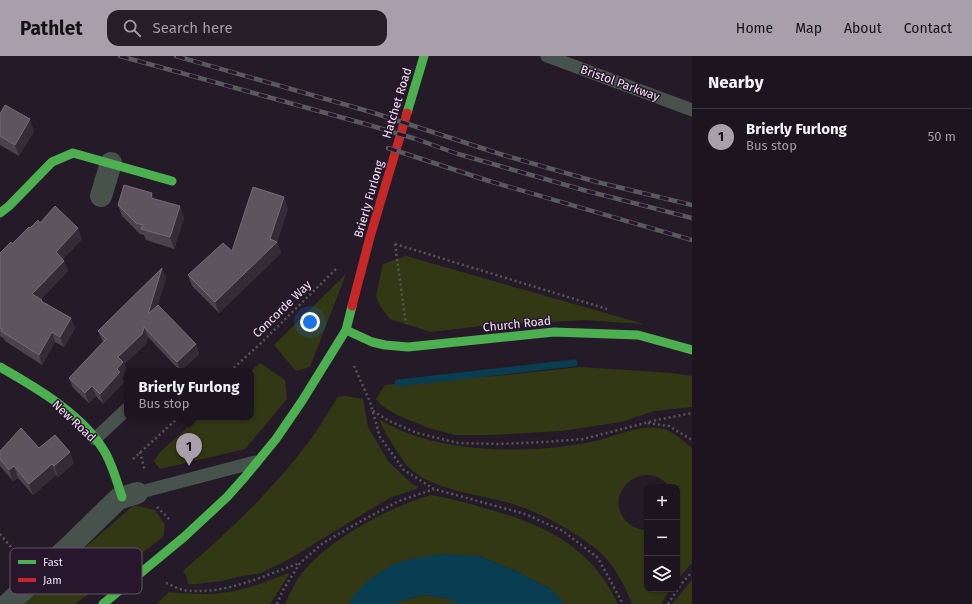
<!DOCTYPE html>
<html lang="en">
<head>
<meta charset="utf-8">
<style>
  body { margin:0; font-family:"Fira Sans",sans-serif; background:#251d27; color:#f1f3f6 }
  .controls { position:absolute; right:12px; bottom:12px; display:grid; overflow:hidden; border-radius:8px; box-shadow:0 1px 3px #0004 }
  .controls button { width:36px; height:36px; display:grid; place-items:center; padding:0; border:0; border-bottom:1px solid #3a333c; background:#1c141e; color:#f1f3f6; font:20px sans-serif }
  .you { position:absolute; left:310px; top:266px; width:14px; height:14px; margin:-10px; border:3px solid #fff; border-radius:50%; background:#1a73e8; box-shadow:0 0 0 6px #1a73e833 }
  .badge { display:grid; place-items:center; width:26px; height:26px; border-radius:50%; background:#a99eac; color:#111; font-size:13px; font-weight:700 }
  .pin { position:absolute; translate:-50% -33px; filter:drop-shadow(0 1px 2px #0008) }
  .pin::after { content:''; position:absolute; top:21px; width:14px; height:12px; background:inherit; clip-path:polygon(0 0,100% 0,50% 100%) }
  .popup { position:absolute; left:124px; top:312px; width:130px; height:52px; box-sizing:border-box; display:grid; place-content:center; border-radius:8px; background:#1c141e; filter:drop-shadow(0 1px 3px #0005); font-size:13px; white-space:nowrap; color:#a09ea4 }
  .popup b { font-size:15px; color:#f1f3f6 }
  .popup::after { content:''; position:absolute; left:50%; top:100%; margin-left:-8px; border:8px solid transparent; border-top-color:#1c141e }
  .list { margin:0; padding:0; list-style:none }
  h2 { display:flex; justify-content:space-between; align-items:center; height:52px; margin:0; padding:0 16px; font-size:17px }
  h2 small { font-size:13px; font-weight:400; color:#a09ea4 }
  .list li { display:grid; grid-template-columns:26px 1fr auto; gap:12px; align-items:center; box-sizing:border-box; height:56px; padding:0 16px; border-top:1px solid #3a333c }
  .list b { display:block; font-size:15px; white-space:nowrap }
  .list p { margin:0; font-size:13px; white-space:nowrap; color:#a09ea4 }
  .list em { font-size:13px; font-style:normal; color:#a09ea4 }
  .icon { flex:none; width:22px; height:22px; fill:none; stroke:currentColor; stroke-width:2; stroke-linecap:round; stroke-linejoin:round }
  .map { position:relative; flex:none; width:692px; height:548px; overflow:hidden }
  header { display:flex; align-items:center; gap:24px; box-sizing:border-box; height:56px; padding:0 20px; background:#a99eac; color:#111 }
  header strong { font-size:19px }
  nav { display:flex; gap:22px; margin-inline-start:auto; font-size:14px }
  .search { width:280px; height:36px; background:#251d27; display:flex; align-items:center; gap:10px; box-sizing:border-box; padding:0 14px; border-radius:12px; color:#a09ea4; font-size:15px }
  main { display:flex }
  aside { flex:1; background:#1c141e }
  .map>svg:first-child { display:block }
  .green { fill:#333814 }
  .water { fill:#093d51 }
  .lines { fill:none; stroke-linecap:round; stroke-linejoin:round }
  .stream { stroke:#093d51; stroke-width:7 }
  .path { stroke:#545758; stroke-width:2.5; stroke-dasharray:2 3; stroke-linecap:butt }
  .lane { stroke:#47524d; stroke-width:13 }
  .street { stroke:#47524d; stroke-width:22 }
  .fast { stroke:#4caf50; stroke-width:9 }
  .jam { stroke:#c62828; stroke-width:9 }
  .rail-casing { stroke:#595a5d; stroke-width:4.5 }
  .rail { stroke:#28162d; stroke-width:3; stroke-dasharray:9; stroke-linecap:butt }
  .wall { fill:#4c424d }
  .shaded-wall { fill:#352b36 }
  .building { fill:#5e545e; stroke:#756a76 }
  .labels { text-anchor:middle; dominant-baseline:central; stroke-width:3; stroke-linejoin:round; paint-order:stroke }
  .street-label { font-size:12px; fill:#f0e4f3; stroke:#28162d }
  .key { fill:#28162d; stroke:#645468; stroke-width:1 }
  .key-label { font-size:11px; fill:#f0e4f3 }
</style>
</head>
<body>
<header>
<strong>Pathlet</strong>
<div class="search"><svg class="icon" aria-label="search" viewBox="0 0 24 24"><circle cx="10" cy="10" r="6"/><path d="M15 15l6 6"/></svg>Search here</div>
<nav><a>Home</a><a>Map</a><a>About</a><a>Contact</a></nav>
</header>
<main>
<div class="map">
<svg width="692" height="548" viewBox="0 0 692 548">
  <rect width="100%" height="100%" fill="#251b28"/>
  <path class="green" d="M406 200 644 268 584 264 481 270 431 276 390 263 380 250 376 240 383 208Z
    M346 218 310 311 296 315 274 289Z
    M260 307 285 324 287 343 245 393 160 413 154 405 160 396 199 361H251V315Z
    M579 311 673 317 692 320V351L654 355 621 366 561 375 492 379H455L429 372 397 359 381 349 376 343 385 329 506 319Z
    M345 340 363 343 368 371 388 405 412 428 419 431 416 433 392 441 381 447 291 502 261 517 237 521 222 525 197 528H188L187 521 183 515C228 476 272 435 308 387 319 373 328 356 338 341Z
    M379 363C434 398 528 399 591 386 612 382 638 369 659 372 671 373 683 385 692 392V507L677 524V431H670C646 400 602 435 625 464 631 471 639 474 647 474V533H670L661 548H632C625 530 616 513 603 499 582 479 543 458 516 449 486 439 438 436 413 415 405 409 399 398 393 389 388 380 382 372 379 363Z
    M431 439C449 442 467 447 484 452 543 468 591 490 618 548H565L549 532 514 514 479 500 351 544 349 548H285C289 539 294 529 299 521 325 485 389 451 431 439Z
    M134 449 155 454 165 469 163 481 75 548H20Z
    M290 517 270 548H157L169 536C194 538 219 540 243 533 253 530 264 527 273 523 279 521 284 518 290 517Z
    M692 524V548H672Z
    M423 539 447 542 457 548H391Z"/>
  <path class="water" d="M442 498 479 500 514 514 549 532 565 548H457L447 542 423 539 391 548H349C359 528 386 509 407 504 418 501 430 500 442 498Z"/>
  <g class="lines">
    <path class="stream" d="M398 327 574 307"/>
    <path class="path" d="M395 188 607 253
      M395 188 406 268
      M354 310 370 346 380 381 404 414 434 433 525 458 563 475 598 502 623 548
      M230 315 260 288 338 211
      M373 355 389 365 417 377 458 387 499 388 545 386 583 383 657 364 692 357
      M648 367 669 370 692 384
      M140 396 145 415
      M133 403 179 361
      M157 451 169 463
      M0 478 21 503
      M166 527C172 529 178 533 183 534 223 540 263 520 300 507
      M277 548 283 534 300 507 323 487 363 464 399 445 434 433
      M668 548 682 527 692 516"/>
    <path class="lane" d="M547 0 692 54
      M95 383 127 353
      M137 437 255 406"/>
    <path class="street" d="M101 140 111 107
      M8 548 73 487 118 443 137 437"/>
    <path class="fast" d="M407 57 424 0
      M0 157 9 150 52 106 73 97 172 125
      M346 274 372 286 385 289 408 291 554 276 638 279 692 294
      M0 311C37 332 85 360 106 398 113 411 117 426 122 441
      M103 548 184 481 227 441 244 422 276 383 302 345 346 274 352 250"/>
    <path class="jam" d="M352 250 370 181 407 57"/>
    <defs>
      <path id="rail" d="M120 0 369 69 416 83 458 98 587 135 692 162
        M176 0 371 56 500 98 597 126 692 149
        M388 92 489 125 692 184"/>
    </defs>
    <use href="#rail" class="rail-casing"/>
    <use href="#rail" class="rail"/>
  </g>
  <path class="wall" d="M0 58 34 75 19 100 0 89Z
    M154 143 184 162 174 193 146 184 144 179 140 178 122 160 118 149Z
    M288 152 277 186 281 197 219 257 192 230 188 219 232 195Z
    M40 167 82 183 63 203 68 215 41 243 42 244 43 246 75 272 64 291 55 286 42 309 5 285 4 283 0 280V197L12 188 30 172Z
    M162 212 166 222 157 250 196 288 199 298 181 315H180L148 281 146 288 124 308 127 316 122 321 124 326 103 348 96 340 89 347 73 332 69 322 103 286 102 284 98 275Z
    M39 392 74 407 58 421 56 419 33 439 18 422 13 425 0 410V395Z"/>
  <path class="shaded-wall" d="M30 63 34 75 19 100 15 89Z
    M152 137 156 148 151 142Z
    M284 141 288 152 277 186 281 197 219 257 215 246Z
    M180 150 184 162 174 193 170 181Z
    M78 172 82 183 59 207 56 196Z
    M64 205 68 215 36 248 32 238Z
    M162 212 166 222 152 268 148 258Z
    M71 262 75 272 64 291 60 281Z
    M144 271 148 281 146 288 124 308 127 316 122 321 124 326 103 348 100 338 118 301Z
    M52 276 55 286 42 309 39 299Z
    M196 288 199 298 181 315 177 306Z
    M92 330 96 340 89 347 85 337Z
    M70 396 74 407 58 421 54 410Z
    M52 408 56 419 33 439 29 428Z
    M14 410 18 422 13 425 9 414Z"/>
  <path class="building" d="M5 49 30 63 15 89 0 80V58Z
    M124 129 152 137 151 142 180 150 170 181 141 173 143 169 136 167 118 149Z
    M253 131 284 141 270 183 277 186 215 246 188 219 223 187 232 195Z
    M55 150 78 172 56 196 64 205 32 238 42 244 41 245 71 262 60 281 52 276 39 299 1 275 2 273 0 272V197L11 186 12 188 29 171 30 172 38 164 40 167Z
    M162 212 148 258 158 249 196 288 177 306 144 271 142 278 118 301 123 306 117 313 120 316 100 338 92 330 85 337 69 322 106 283 98 275Z
    M21 372 39 392 55 379 70 396 54 410 52 408 29 428 14 410 9 414 0 403V395Z"/>
  <g class="labels">
    <g class="street-label">
      <text transform="translate(620 27) rotate(20)">Bristol Parkway</text>
      <text transform="translate(397 47) rotate(-73)">Hatchet Road</text>
      <text transform="translate(369 143) rotate(-74)">Brierly Furlong</text>
      <text transform="translate(282 253) rotate(-44)">Concorde Way</text>
      <text transform="translate(517 268) rotate(-6)">Church Road</text>
      <text transform="translate(74 365) rotate(43)">New Road</text>
    </g>
  </g>
  <rect x="10" y="492" width="132" height="46" rx="6" class="key"/>
  <rect x="18" y="504" width="18" height="4" fill="#4caf50"/>
  <rect x="18" y="522" width="18" height="4" fill="#c62828"/>
  <g class="key-label">
    <text x="43" y="510">Fast</text>
    <text x="43" y="528">Jam</text>
  </g>
</svg>
<div class="controls">
<button>+</button>
<button>−</button>
<button><svg class="icon" aria-label="layers" viewBox="0 0 24 24"><path d="M12 4l9 5-9 5-9-5zM3 14l9 5 9-5"/></svg></button>
</div>
<div class="you"></div>
<div class="pin badge" style="left:189px;top:410px">1</div>
<div class="popup"><b>Brierly Furlong</b>Bus stop</div>
</div>
<aside>
<h2>Nearby<small></small></h2>
<ul class="list">
<li><span class="badge">1</span><div><b>Brierly Furlong</b><p>Bus stop</p></div><em>50 m</em></li>
</ul>
</aside>
</main>
</body>
</html>
